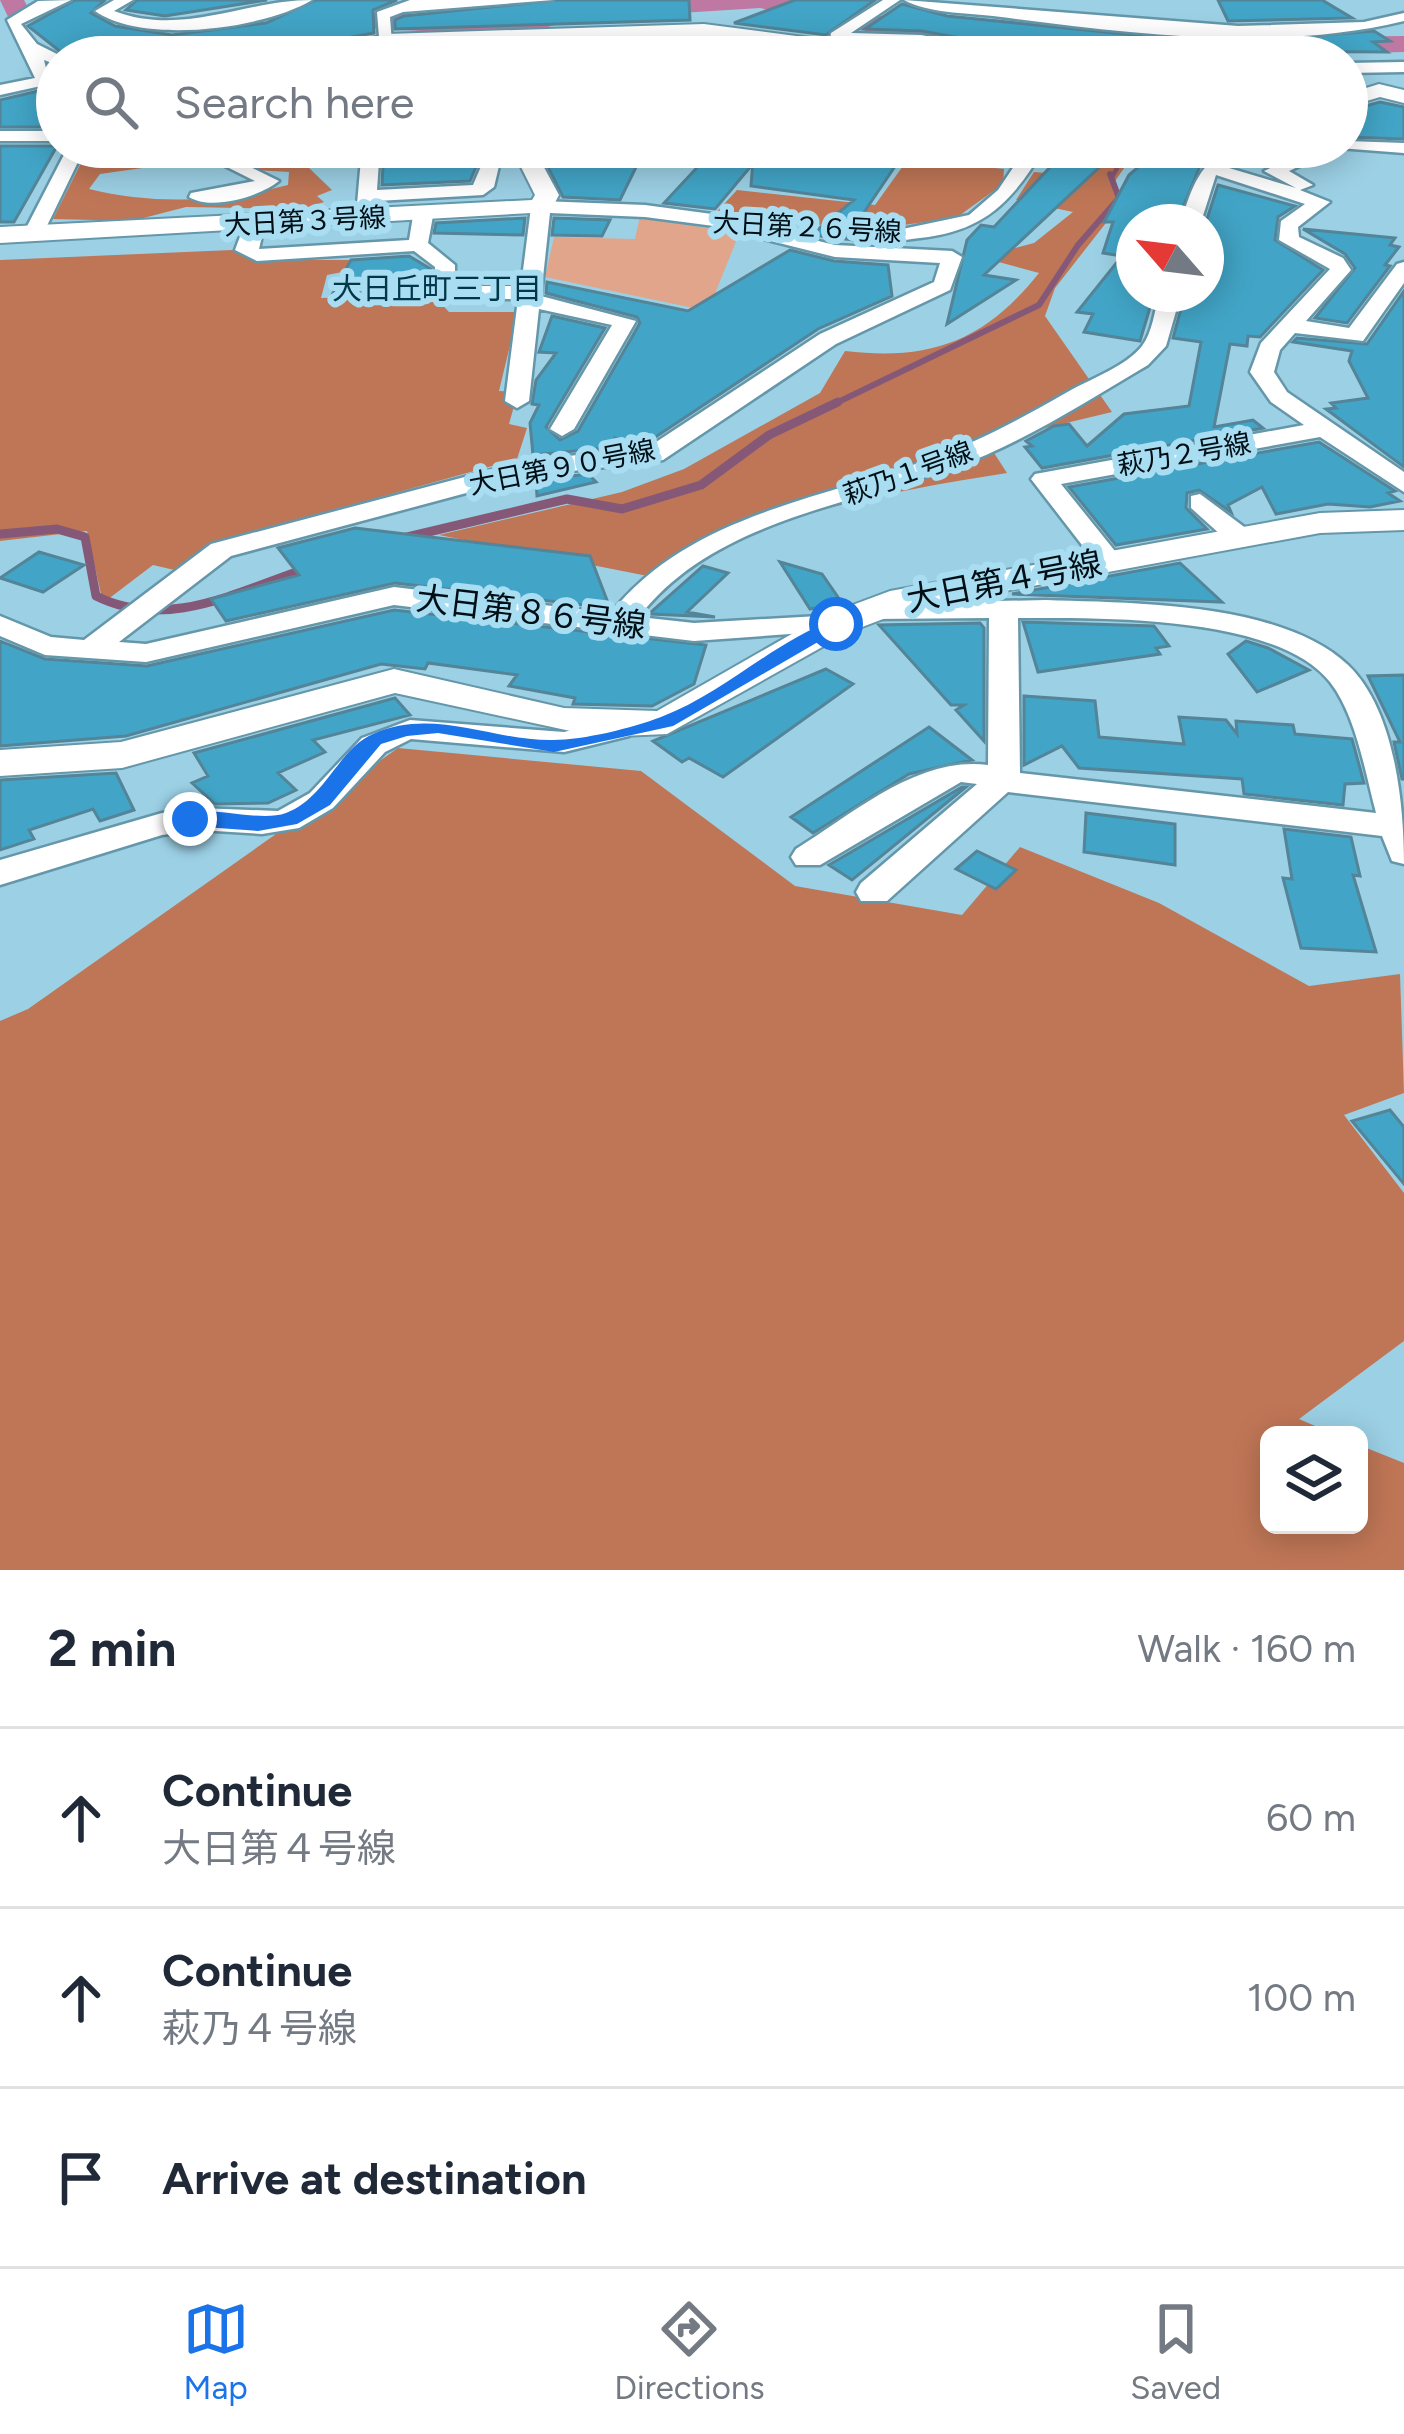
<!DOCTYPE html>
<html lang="en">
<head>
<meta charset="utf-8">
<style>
  body { margin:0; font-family:Figtree,"Noto Sans JP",sans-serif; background:#f6f6f7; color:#1f2937 }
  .controls { position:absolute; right:36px; bottom:36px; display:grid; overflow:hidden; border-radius:18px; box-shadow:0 6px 30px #0003 }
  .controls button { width:108px; height:108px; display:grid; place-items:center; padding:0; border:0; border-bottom:3px solid #e0e1e3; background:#fff; color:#1f2937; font:60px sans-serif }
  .compass { position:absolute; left:1116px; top:204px; width:108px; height:108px; border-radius:50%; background:#fff; box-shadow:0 6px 30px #0003; rotate:298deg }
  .stop { position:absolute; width:36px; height:36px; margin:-27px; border:9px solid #1a73e8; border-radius:50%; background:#fff }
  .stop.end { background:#1a73e8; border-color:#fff; box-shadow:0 3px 12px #0008 }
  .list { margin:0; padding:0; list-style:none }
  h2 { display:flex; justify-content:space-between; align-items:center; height:156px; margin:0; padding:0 48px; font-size:51px }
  h2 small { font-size:39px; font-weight:400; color:#747a83 }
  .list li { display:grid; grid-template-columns:78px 1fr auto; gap:36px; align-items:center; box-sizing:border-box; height:180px; padding:0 48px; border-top:3px solid #e0e1e3 }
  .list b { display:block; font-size:45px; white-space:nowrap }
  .list p { margin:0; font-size:39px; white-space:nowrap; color:#747a83 }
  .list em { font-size:39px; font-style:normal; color:#747a83 }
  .icon { flex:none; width:66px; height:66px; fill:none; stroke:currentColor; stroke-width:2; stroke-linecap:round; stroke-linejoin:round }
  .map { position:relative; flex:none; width:1404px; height:1570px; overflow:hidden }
  .search { position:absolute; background:#fff; box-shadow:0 6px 30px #0003; left:36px; right:36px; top:36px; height:132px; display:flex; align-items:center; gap:30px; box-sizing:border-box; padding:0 42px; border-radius:66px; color:#747a83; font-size:45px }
  .sheet { height:696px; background:#fff }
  nav { display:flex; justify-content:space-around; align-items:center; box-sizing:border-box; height:168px; border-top:3px solid #e0e1e3; background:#fff; font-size:33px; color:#747a83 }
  nav a { display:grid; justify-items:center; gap:6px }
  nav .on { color:#1a73e8 }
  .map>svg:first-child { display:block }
  .green { fill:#e0a58b }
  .forest { fill:#bf7656 }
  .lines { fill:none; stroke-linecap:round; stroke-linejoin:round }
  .stream-far2 { stroke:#865877; stroke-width:4.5 }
  .stream-far1 { stroke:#865877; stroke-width:6 }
  .stream { stroke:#865877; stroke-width:9 }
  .river { fill:#bf78a1; fill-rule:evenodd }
  .building { fill:#42a5c7; stroke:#538497; stroke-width:3 }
  .minor-casing { stroke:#6597aa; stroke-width:5 }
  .tertiary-casing { stroke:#6597aa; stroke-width:4 }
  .minor { fill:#fff; fill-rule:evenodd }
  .tertiary { fill:#fff; fill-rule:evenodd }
  .route { fill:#1a73e8 }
  .labels { text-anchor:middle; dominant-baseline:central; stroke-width:12; stroke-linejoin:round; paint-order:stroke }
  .far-street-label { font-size:27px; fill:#000f16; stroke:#a9ddf2 }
  .far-neighbourhood-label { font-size:30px; fill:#003849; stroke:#a9ddf2 }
  .street-label { font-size:33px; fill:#000f16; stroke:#a9ddf2 }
</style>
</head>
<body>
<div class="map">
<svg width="1404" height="1570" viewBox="0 0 1404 1570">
  <rect width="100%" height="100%" fill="#9cd0e5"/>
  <path class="green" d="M640 216 739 234 708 311 545 277 554 237 635 239Z"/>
  <path class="forest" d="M204 147 343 153 308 167 332 190 317 196 324 202 302 209 186 207 132 221 53 219 81 163 192 161 100 174 89 189C154 205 223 202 288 185L289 172 254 170 210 157Z
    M1119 147 1134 154 1115 181 1120 205 1055 288 1045 316 1112 412 987 442 1007 473C887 492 763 514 658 578L439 535 622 492 684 469 820 393 845 351C931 361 985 341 1039 273L995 261 997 253 1034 243 1073 212 1016 200 1034 172 1072 175Z
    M908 159 1004 169 1003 184 956 218 873 229 713 216 737 190 875 205Z
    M255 249 260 260H353L358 269 327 275 321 298 433 295 449 312H518L499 391 518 392 509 424 527 428 517 459 234 538 183 572 153 565 103 603 87 531 0 541V260Z
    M398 748 641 771 795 886 962 915 1020 847 1159 903 1309 986 1400 974 1404 1093 1344 1115 1404 1193V1341L1299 1419 1336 1435H1269V1525H1359V1445L1404 1463V1570H0V1021L28 1009Z"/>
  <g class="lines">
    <path class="stream-far2" d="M1112 177 1126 152 1144 147"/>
    <path class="stream-far1" d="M832 405 1039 305 1078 245 1119 198 1110 174"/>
    <path class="stream" d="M0 534 57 529 85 537 96 596C166 631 237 592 305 569
      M403 538 567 499 622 509 701 485 769 435 838 402"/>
    <path class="river" d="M0 0H24L32 15 28 21H10Z
      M632 0H797L867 15 952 21 966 29 952 37 867 31 760 8 569 20 521 36 364 28 242 44 203 57H161L238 28 364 12 518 20 565 4Z
      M1112 35 1258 46 1319 37 1404 36V52L1186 57 1102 49V37Z"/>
  </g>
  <path class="building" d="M75 0H105L91 13 115 26 172 35 266 23 316 0H397L373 10 374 33 254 55 67 57 28 26Z
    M137 0H267L165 16 126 10Z
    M557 0H689L690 20 395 29V20L404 16Z
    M795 0H875L826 35 734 23Z
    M1218 0H1322L1352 18 1228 21Z
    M902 4 947 16 1196 41 1185 57H1115L1103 47 1021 49 922 31 865 29Z
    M1374 31 1390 41 1373 42 1387 52 1242 51 1238 42Z
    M629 43 633 52 585 57H400L403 50Z
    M50 67 57 69V127H0V100L51 88Z
    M1380 102 1404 107V139L1347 137V111Z
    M0 146H57L14 222H0Z
    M384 147H507L508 151 481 155 470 181 382 185Z
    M538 147H592L586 158 639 161 620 200 563 197Z
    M754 147H908L848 236H870L879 243 811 235 854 200 751 186Z
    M1069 147H1121L984 275 1016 280 947 324 967 240 981 225 994 227Z
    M1162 147H1228L1200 166 1177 222H1134V294H1154L1140 341 1084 332 1093 314 1077 312 1122 256 1103 253 1113 222H1104L1129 175Z
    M704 160 752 165 715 209 664 203Z
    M1218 185 1295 206 1278 217 1275 240 1323 270 1260 337 1248 336 1247 346 1230 344 1214 427 1253 420 1263 428 1042 468 1025 447 1032 446 1026 441 1054 426 1069 424 1087 446 1124 414 1189 406 1201 342 1173 338 1185 294H1206V222Z
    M525 218 523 235 434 233 436 223Z
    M554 218 610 220 602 236 552 235Z
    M1303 229 1395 238 1390 245 1399 247 1385 265 1390 266 1347 323 1315 318 1355 268 1345 254Z
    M790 250 834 261 888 265 892 296 818 329 645 444 615 438 616 447 533 455 530 423 539 405 532 404 536 380 556 353 539 352 552 316 605 328 546 427 560 440 578 431 640 323 637 317 546 293 547 282 688 311Z
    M409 256 431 269V293L332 295 351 260Z
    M1404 291V467L1326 409 1336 408 1331 403 1368 398 1349 361 1352 351 1293 342 1297 338 1367 344Z
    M1319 442 1395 491 1388 493 1400 501 1370 507 1328 504 1276 514 1262 487 1228 505 1231 512 1199 490 1187 493 1186 508 1207 529 1116 545 1069 487Z
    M588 474 596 482 537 496 536 480Z
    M355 528 590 556 610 608 395 583 226 621 211 599 299 575 278 548Z
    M39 552 84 565 43 592 0 578Z
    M780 562 822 574 842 603 810 609Z
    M1180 563 1222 602 1012 594Z
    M703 566 728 573 687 612 715 617 649 614Z
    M394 610 706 645 694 684 652 706 573 704 575 698 509 686 517 675 428 663 425 669 381 664 126 736 0 746V641L45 659 147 666Z
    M1023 622 1154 626 1169 646 1156 648 1160 654 1038 672Z
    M980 623 984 628V741L956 710 964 705H951L879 625Z
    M1246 641 1268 648 1309 670 1257 692 1228 654Z
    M826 669 853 684 723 777 689 758 682 762 653 741Z
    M1404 675V779H1402L1394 742H1400L1368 676Z
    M1024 696 1095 701 1099 737 1184 744 1179 717 1226 720 1237 734 1236 721 1293 725 1295 734 1352 739 1364 783 1345 784 1343 805 1244 794 1242 779 1079 768 1062 746 1024 765Z
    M395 698 410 715 313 740 325 752 278 773 296 790 268 803 215 804 192 783 208 776 194 753Z
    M929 727 972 760 909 774 813 833 791 817Z
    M116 773 134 810 100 821 93 809 29 830 34 839 0 850V780Z
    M962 787H966L852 880 829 865Z
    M1086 813 1175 824V865L1084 852Z
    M1284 829 1351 837 1360 876 1353 875 1376 952 1301 948 1283 878 1292 879Z
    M977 851 1016 870 996 889 956 869Z
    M1390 1110 1404 1127V1184L1352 1121Z"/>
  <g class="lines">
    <defs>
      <path id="minor" d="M71 0 21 24 37 44 63 57H57V65L44 60 50 84 0 95V85L35 78 7 20 38 1Z
        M114 0H133L114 11C183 37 244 0 312 0 264 29 143 45 95 11Z
        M410 0H553L403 12 390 17 392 43 299 57H258L379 37 377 12Z
        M883 0H900L851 33 921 35 1021 53 1103 52 1111 57H991L921 45 830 40 831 33Z
        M904 0 1238 26 1364 22 1404 13V21C1273 53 1125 33 993 16 966 13 927 13 904 0Z
        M1404 62V72L1347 73V63Z
        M0 131H57V141H0Z
        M1347 141 1404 143V153L1339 148 1289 171 1313 185 1300 190 1330 202 1298 227 1299 237 1343 258 1351 270 1306 321 1349 328 1397 264 1404 262V283L1363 341 1295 333 1280 350 1274 372 1287 392 1404 472V492L1320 437 1061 484 1123 561 1119 567H1099L1031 479 1035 474 1304 425 1271 402 1250 372 1261 343 1330 269 1279 240 1281 221 1305 204 1216 175 1201 222H1181C1194 180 1205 147 1256 147L1229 168 1296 188 1264 171 1316 147H1347Z
        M68 147H86L84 151 214 149 279 181C259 197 211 211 189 197L191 193 255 181 211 159 78 162 43 234 26 238 23 234Z
        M362 147H380L377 190 473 185 485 157 528 154 537 159 499 166 494 187 483 195 377 201 376 216 366 222 356 216Z
        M1027 147H1045C1013 201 985 231 920 238 904 240 886 244 874 235L969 215 998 190Z
        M541 201 645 205 778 223 785 225V233L835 245 952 251 962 257 950 290 836 344 663 460 530 476 231 556 119 642 146 644 394 587 611 613C689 515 819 500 930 459 980 441 1026 416 1071 390 1093 378 1126 366 1142 346 1152 333 1155 310 1159 294H1181L1166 346 1148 365C1095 396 1043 430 986 455 874 503 718 513 639 617L694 623 836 615 846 618 851 624 846 630 694 641 394 605 146 662 45 655 0 636V616L51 637 84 640 211 544 529 460 647 448 820 334 934 282 940 263 835 257 759 238 752 231 645 217 550 213 541 296 636 321 574 429 562 436 550 429 612 325 539 309 529 401 517 408 505 401 518 299 436 298 435 267 414 251 257 261 235 250 245 223 255 217 265 223 259 249 409 240 413 216 423 210 433 216 428 243 455 265V286H521L531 207Z
        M1200 494 1251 532V544H1231L1191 508V496Z
        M1046 600C1134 603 1281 602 1348 665 1395 710 1404 804 1404 864L1392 861 1382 836 1008 792 887 901H861L856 892 861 883 977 784 961 782 820 865H796L791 857 796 849C853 814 917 756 988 765L989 618 871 619 861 616 857 610 861 604ZM1018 618C1097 618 1276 614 1330 682 1356 715 1365 772 1376 813L1020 773Z
        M618 719 634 729 629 736 564 752 411 739 385 752 333 808 299 828 262 834 199 830 162 835 0 885V860L162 813 199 808 278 811 310 793 362 738 410 720 564 732Z"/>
      <path id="tertiary" d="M704 24 911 51 921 57H866L704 36 387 46 377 40 387 34Z
        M1379 84 1404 90V103L1380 97 1347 107V94Z
        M511 147H533L559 195 550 212 0 243V227L532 200 535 195Z
        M1404 510V530L1320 533 912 608 849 632 667 734 598 737 395 693 122 768 0 776V750L121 742 394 669 564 708 657 711 823 616 890 591 1320 513Z"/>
    </defs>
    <use href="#minor" class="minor-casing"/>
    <use href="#tertiary" class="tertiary-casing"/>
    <use href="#minor" class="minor"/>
    <use href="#tertiary" class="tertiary"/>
  </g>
  <path class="route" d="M836 619 842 628 673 726 554 752 438 733 407 736 381 744 330 805 297 824 258 831 190 826 180 819C202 800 256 824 286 813 326 798 338 749 373 734 434 707 491 741 553 740 584 740 632 728 661 717 723 694 774 641 836 619Z"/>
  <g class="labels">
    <g class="far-street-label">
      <text transform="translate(305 221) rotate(-3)">大日第３号線</text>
      <text transform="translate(807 227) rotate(3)">大日第２６号線</text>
      <text transform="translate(1184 454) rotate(-10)">萩乃２号線</text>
      <text transform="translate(562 467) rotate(-11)">大日第９０号線</text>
      <text transform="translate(908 473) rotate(-20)">萩乃１号線</text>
    </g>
    <g class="far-neighbourhood-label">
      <text x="437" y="288">大日丘町三丁目</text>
    </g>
    <g class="street-label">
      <text transform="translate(1004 581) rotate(-11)">大日第４号線</text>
      <text transform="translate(531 612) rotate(7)">大日第８６号線</text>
    </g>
  </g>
</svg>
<div class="controls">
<button><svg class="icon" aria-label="layers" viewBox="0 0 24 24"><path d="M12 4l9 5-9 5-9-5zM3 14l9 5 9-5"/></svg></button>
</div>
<svg class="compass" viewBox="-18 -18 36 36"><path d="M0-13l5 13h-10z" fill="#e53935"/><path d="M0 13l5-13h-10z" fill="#747a83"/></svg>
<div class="stop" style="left:836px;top:624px"></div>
<div class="stop end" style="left:190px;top:819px"></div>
<div class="search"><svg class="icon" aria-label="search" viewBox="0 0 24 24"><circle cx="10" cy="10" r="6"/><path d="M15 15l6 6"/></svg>Search here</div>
</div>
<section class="sheet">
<h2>2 min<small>Walk · 160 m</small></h2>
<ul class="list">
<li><svg class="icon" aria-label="ahead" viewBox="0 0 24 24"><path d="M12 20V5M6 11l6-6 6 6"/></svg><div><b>Continue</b><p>大日第４号線</p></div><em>60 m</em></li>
<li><svg class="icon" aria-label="ahead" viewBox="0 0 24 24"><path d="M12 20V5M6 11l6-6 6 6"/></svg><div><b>Continue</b><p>萩乃４号線</p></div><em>100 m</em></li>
<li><svg class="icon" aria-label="arrive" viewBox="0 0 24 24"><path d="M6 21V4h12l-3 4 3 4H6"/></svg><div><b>Arrive at destination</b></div></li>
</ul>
</section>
<nav>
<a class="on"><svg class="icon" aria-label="map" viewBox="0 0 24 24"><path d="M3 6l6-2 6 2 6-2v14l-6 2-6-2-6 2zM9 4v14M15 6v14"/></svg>Map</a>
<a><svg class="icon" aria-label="directions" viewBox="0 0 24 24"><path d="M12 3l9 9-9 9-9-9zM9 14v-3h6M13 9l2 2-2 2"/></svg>Directions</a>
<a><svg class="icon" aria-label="saved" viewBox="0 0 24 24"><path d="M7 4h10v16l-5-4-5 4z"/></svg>Saved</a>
</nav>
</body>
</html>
